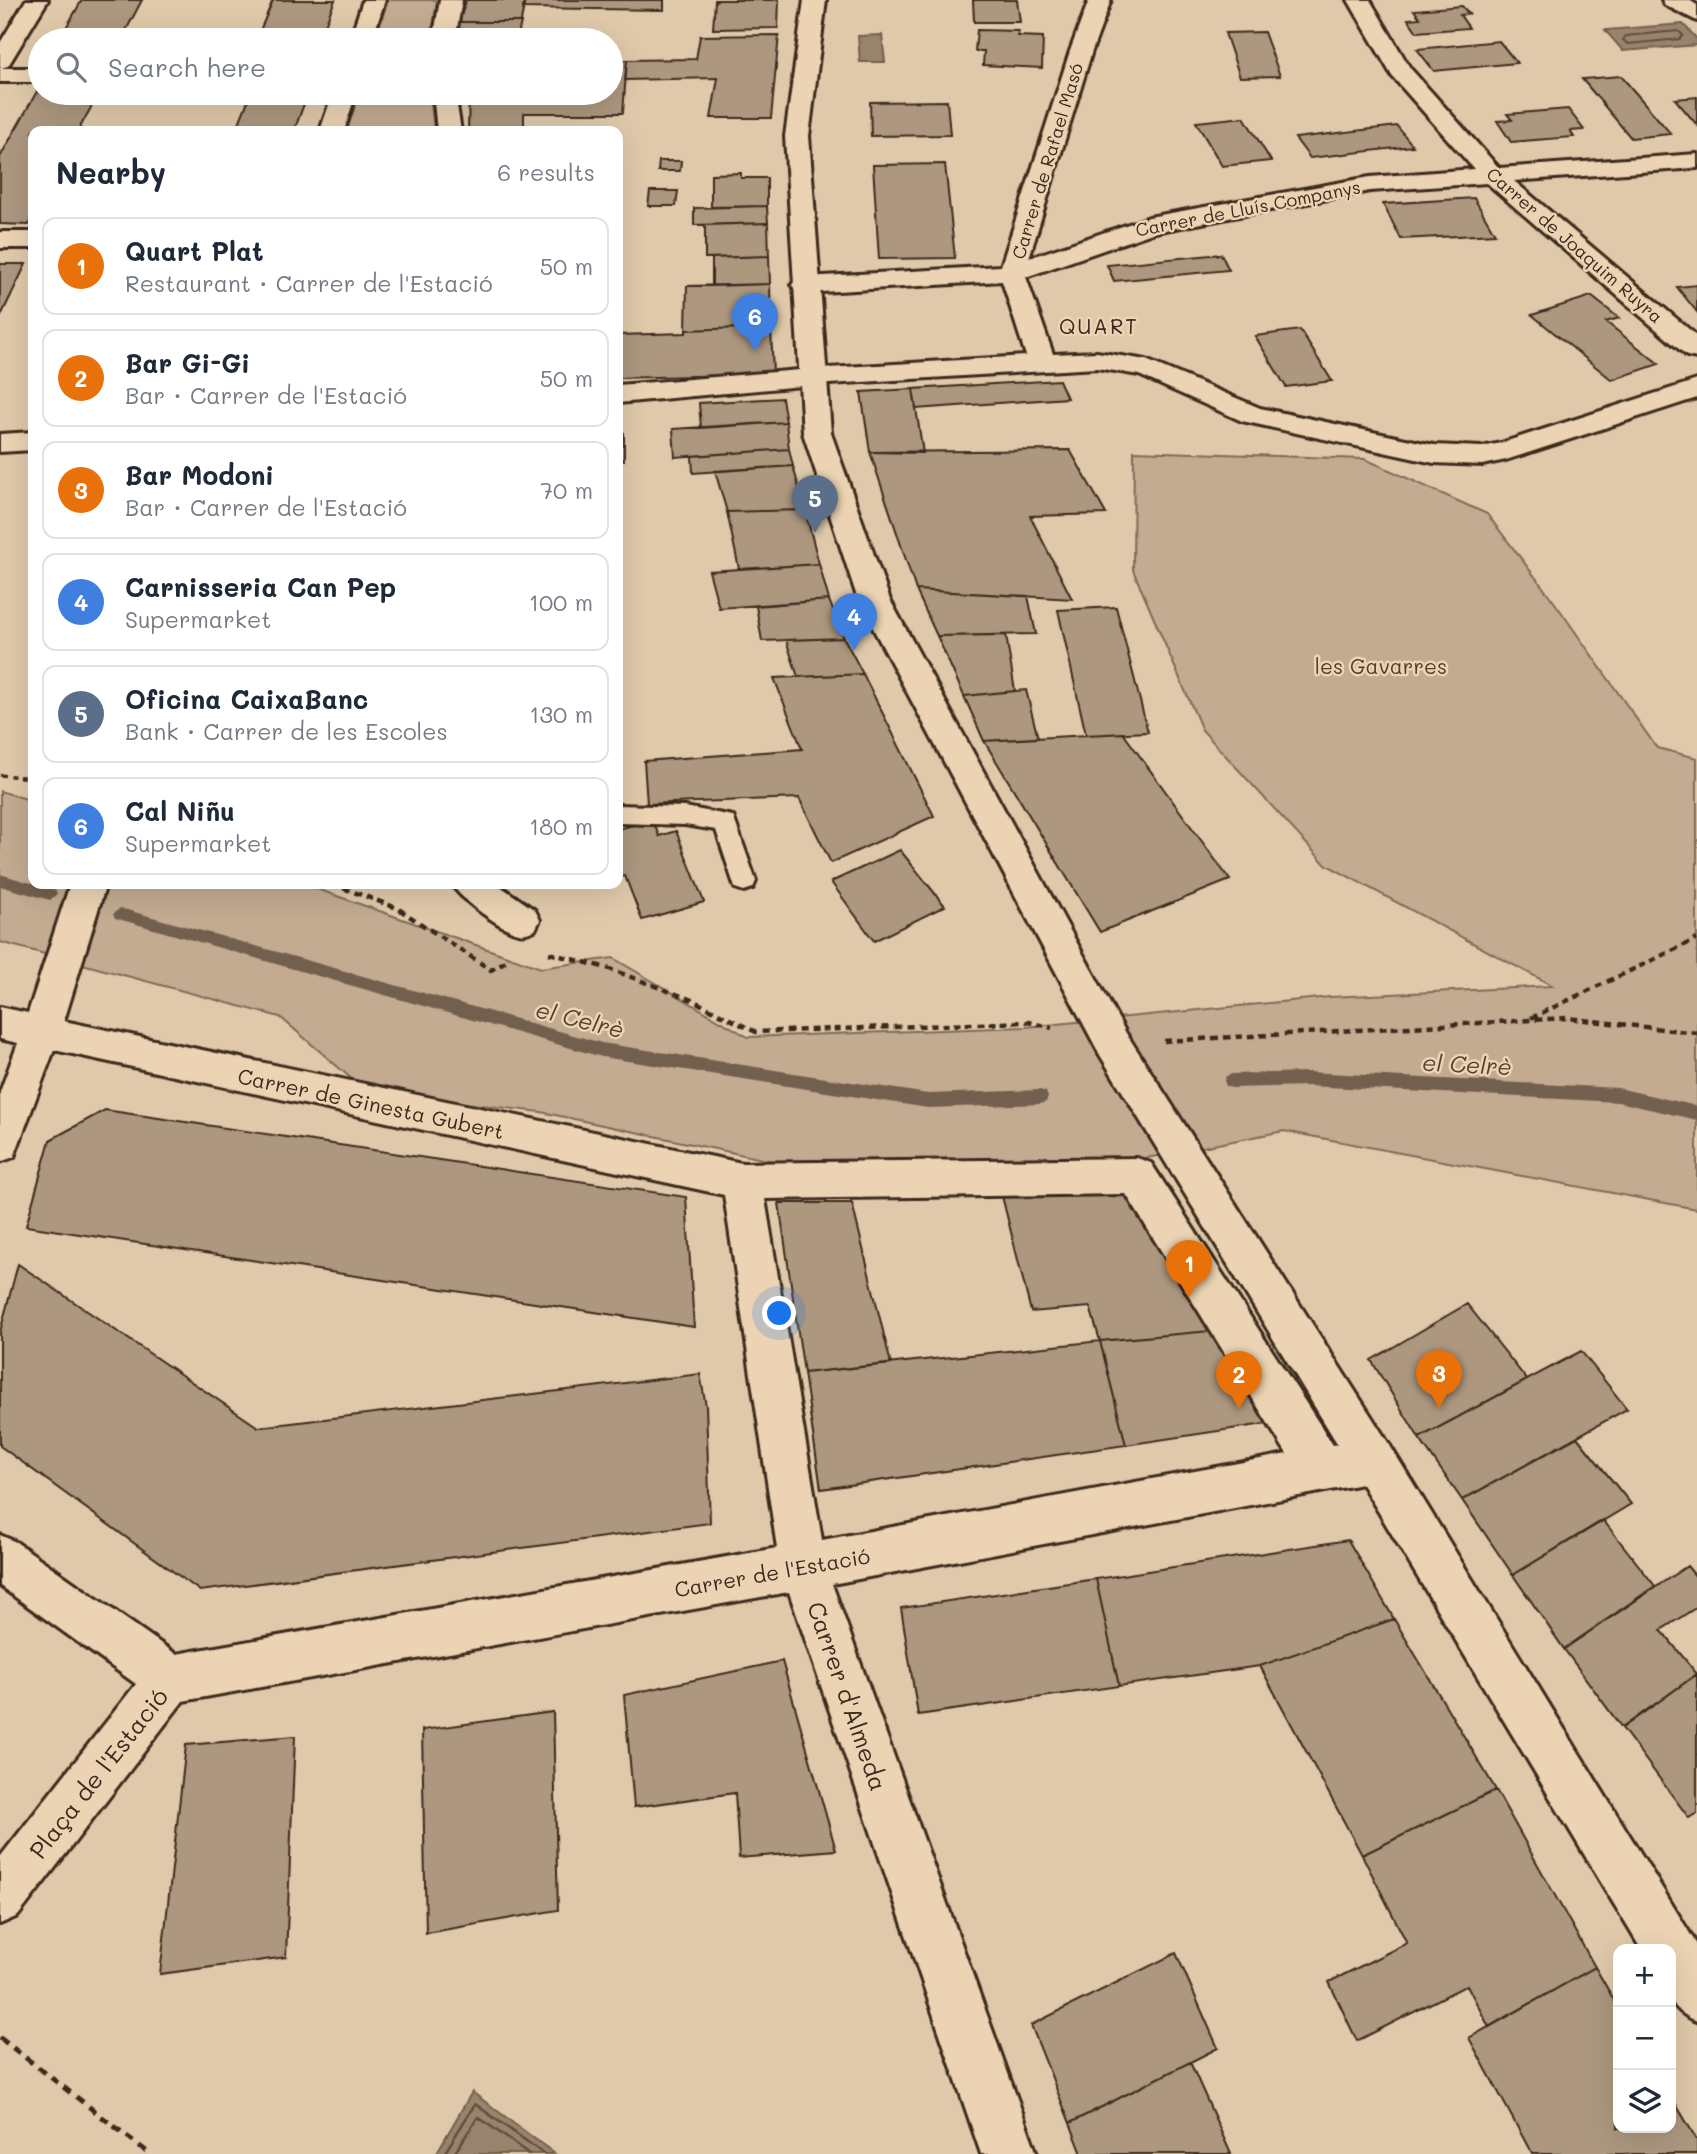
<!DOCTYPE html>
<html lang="en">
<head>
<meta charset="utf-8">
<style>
  body { margin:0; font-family:Mali,sans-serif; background:#f6f6f7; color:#1f2937 }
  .controls { position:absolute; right:21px; bottom:21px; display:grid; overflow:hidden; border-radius:14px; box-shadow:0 7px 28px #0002 }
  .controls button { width:63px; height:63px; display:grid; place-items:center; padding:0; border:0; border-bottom:2px solid #e0e1e3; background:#fff; color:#1f2937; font:35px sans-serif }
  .you { position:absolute; left:780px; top:1314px; width:24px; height:24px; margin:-18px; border:5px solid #fff; border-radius:50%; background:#1a73e8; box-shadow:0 0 0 10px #1a73e833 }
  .badge { display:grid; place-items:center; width:46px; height:46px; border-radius:50%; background:#0b8043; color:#fff; font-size:23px; font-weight:700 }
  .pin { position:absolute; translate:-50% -58px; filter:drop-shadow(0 2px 4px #0008) }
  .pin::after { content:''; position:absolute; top:37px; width:24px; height:21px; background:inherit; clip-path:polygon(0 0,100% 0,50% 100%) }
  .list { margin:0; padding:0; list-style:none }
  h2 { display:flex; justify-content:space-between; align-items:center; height:91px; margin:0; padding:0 28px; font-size:30px }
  h2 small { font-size:23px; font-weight:400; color:#747a83 }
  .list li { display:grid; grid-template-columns:46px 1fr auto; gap:21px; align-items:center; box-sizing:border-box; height:98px; margin:0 14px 14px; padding:0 14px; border:2px solid #e0e1e3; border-radius:14px }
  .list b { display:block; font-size:26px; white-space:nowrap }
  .list p { margin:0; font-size:23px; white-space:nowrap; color:#747a83 }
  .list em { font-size:23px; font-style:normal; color:#747a83 }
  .icon { flex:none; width:38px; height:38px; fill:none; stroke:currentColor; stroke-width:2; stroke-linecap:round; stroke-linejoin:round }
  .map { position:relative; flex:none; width:1697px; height:2154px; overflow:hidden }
  .search { position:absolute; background:#fff; box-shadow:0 7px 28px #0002; left:28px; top:28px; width:595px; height:77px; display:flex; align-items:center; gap:18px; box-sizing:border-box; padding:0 24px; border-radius:38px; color:#747a83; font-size:26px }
  .panel { position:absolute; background:#fff; box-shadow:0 7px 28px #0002; left:28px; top:126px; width:595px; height:763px; border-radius:14px }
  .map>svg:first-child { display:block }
  .green { fill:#c2ab90; stroke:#7e6a57; stroke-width:2 }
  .water { fill:#98836c; stroke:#735f4d; stroke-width:2 }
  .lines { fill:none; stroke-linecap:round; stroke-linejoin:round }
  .shore-far1 { stroke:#604e3d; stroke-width:2 }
  .shore { stroke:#604e3d; stroke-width:2.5 }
  .stream { fill:#735f4d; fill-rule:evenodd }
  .building { fill:#ad977f; stroke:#3b2a1e; stroke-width:2 }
  .lane-casing { stroke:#3b2a1e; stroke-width:6 }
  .street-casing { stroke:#3b2a1e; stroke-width:6 }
  .secondary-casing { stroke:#3b2a1e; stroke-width:6 }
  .path-far2 { stroke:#3b2a1e; stroke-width:3.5; stroke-dasharray:5 4.5; stroke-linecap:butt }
  .path-far1 { stroke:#3b2a1e; stroke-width:4.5; stroke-dasharray:7 5; stroke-linecap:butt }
  .path { stroke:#3b2a1e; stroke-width:5; stroke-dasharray:9 7; stroke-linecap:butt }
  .lane { fill:#ebd3b3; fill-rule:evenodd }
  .street { fill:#ebd3b3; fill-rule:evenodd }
  .secondary { fill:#ebd3b3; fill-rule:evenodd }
  .labels { text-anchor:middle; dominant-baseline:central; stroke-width:5; stroke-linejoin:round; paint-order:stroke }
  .far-street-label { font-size:18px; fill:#3b2a1e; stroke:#ebd3b3 }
  .far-quarter-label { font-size:21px; letter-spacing:2px; fill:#3b2a1e; stroke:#ebd3b3 }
  .park-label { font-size:21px; fill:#4f3d2f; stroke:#ebd3b3 }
  .street-label { font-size:21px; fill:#3b2a1e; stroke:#ebd3b3 }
  .water-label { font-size:23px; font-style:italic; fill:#524032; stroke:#ebd3b3 }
  .near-street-label { font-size:24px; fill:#3b2a1e; stroke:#ebd3b3 }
</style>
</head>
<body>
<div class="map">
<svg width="1697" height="2154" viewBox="0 0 1697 2154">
  <rect width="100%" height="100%" fill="#e0c9aa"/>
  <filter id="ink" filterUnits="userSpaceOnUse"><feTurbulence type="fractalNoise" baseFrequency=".0143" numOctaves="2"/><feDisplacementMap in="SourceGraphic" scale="14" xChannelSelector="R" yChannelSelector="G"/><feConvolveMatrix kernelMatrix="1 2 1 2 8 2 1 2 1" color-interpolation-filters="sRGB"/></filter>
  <g filter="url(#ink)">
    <path class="green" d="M388 0H437L431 40H375Z
      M359 93H430L434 131H347Z
      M1134 451 1365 459 1487 514 1555 603 1657 748 1697 758V1209L1284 1131 1111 1165 772 1161 541 1112 367 1092 280 1017 0 942V791L33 801V884H303L541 968 613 958 748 1037 1026 1027 1330 997 1553 986 1325 864 1202 730 1133 570Z"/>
    <path class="water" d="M1683 24 1697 39V45L1623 51 1605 30Z
      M882 35 885 62H860L858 36Z
      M472 2092 555 2154H436Z"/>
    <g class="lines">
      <path class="shore-far1" d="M1678 31 1683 35 1680 39 1628 44 1623 40 1626 36Z"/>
      <path class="shore" d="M444 2154 475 2104 544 2154
        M454 2154 478 2117 529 2154"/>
      <path class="stream" d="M0 874 55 890 57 894 50 900 0 886Z
        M120 908 602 1043 928 1094 1040 1090 1046 1092 1048 1097 1046 1102 1040 1104 928 1108 602 1057 115 918 113 914Z
        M1308 1072 1618 1088 1697 1106V1120L1618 1102 1308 1086 1232 1088 1226 1086 1224 1081 1226 1076 1232 1074Z"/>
    </g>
    <path class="building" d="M82 0H142L121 40H59Z
      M273 0H335L319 40H256Z
      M466 0H525L521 22H459Z
      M525 0H664V10L523 8Z
      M715 0H779L778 28 713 29Z
      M973 0H1017L1020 22H974Z
      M1462 6 1469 14 1460 15 1469 28 1417 32 1408 19 1420 18 1414 10Z
      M459 22H521L517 40H455Z
      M977 30 1019 31 1018 36 1043 37 1042 68 983 65 984 51H975Z
      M1264 32 1280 76 1240 77 1225 33Z
      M779 35 771 118H711L718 78 625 80 627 60 696 59 700 36Z
      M1499 41 1517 63 1434 71 1417 49Z
      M611 60H627L623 113H524V130L468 131 469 93H611Z
      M1621 76 1671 134 1631 138 1582 79Z
      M40 86V93H99L78 131H33V217L29 225 0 224V157Z
      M251 93H308L294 131H236Z
      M1697 97V125L1675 99Z
      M947 101 950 135 871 136 870 102Z
      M1568 109 1584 130 1570 131 1574 137 1511 142 1497 121 1512 120 1507 114Z
      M1244 117 1271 161 1222 166 1196 122Z
      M1397 126 1413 146 1310 158 1295 138Z
      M659 161H681L680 171H658Z
      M945 164 955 258 879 259 873 165Z
      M741 173V178H767V206L711 207V174Z
      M650 191H678L676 206H648Z
      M1474 198 1495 234 1401 239 1383 204Z
      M767 206 768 223 694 225V208Z
      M768 223 769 256 705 258V225Z
      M1221 254 1229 270 1114 281 1107 265Z
      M769 256 770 284 712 286V258Z
      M0 264H26L0 318Z
      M770 284 771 327 686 330 687 286Z
      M1697 285V312L1677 287Z
      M1591 296 1619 318 1606 322 1659 364 1612 380 1532 315Z
      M771 327 773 374 618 378V335L686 333V330Z
      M1300 330 1332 381 1286 387 1255 336Z
      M1059 380 1067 398 916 409 913 389Z
      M913 389 923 453 870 452 861 392Z
      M782 398 786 422 701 428 699 403Z
      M786 422 789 449 675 457 673 429Z
      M618 433H624V460H618Z
      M789 449 793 466 693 473 692 456Z
      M1070 450 1106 514 1030 516 1072 599 916 590 870 452Z
      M793 466 805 510 727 512 715 471Z
      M805 510 819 564 739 569 727 512Z
      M819 564 829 600 719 608 709 571Z
      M916 590 1028 596 1036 634 937 636Z
      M829 600 844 638 762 641 756 606Z
      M1116 607 1148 732 1086 735 1058 610Z
      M1006 635 1015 691 964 696 937 636Z
      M844 638 863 674 798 677 786 640Z
      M863 674 934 816 831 863 799 798 647 804 644 761 802 749 774 678Z
      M1026 690 1038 738 984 741 964 696Z
      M1123 733 1230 880 1100 932 984 741Z
      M653 820 659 836 676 831 704 902 642 920 625 876 618 878V829Z
      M900 850 945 906 874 941 831 882Z
      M105 1110 686 1197 694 1327 26 1226 50 1140Z
      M1138 1189 1222 1330 1100 1341 1090 1307 1031 1312 1001 1192Z
      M779 1203H852L891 1364 804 1373Z
      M18 1264 258 1427 700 1374 706 1406 710 1523 200 1591 0 1446V1332Z
      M1467 1304 1527 1380 1419 1438 1371 1360Z
      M1222 1330 1278 1422 1126 1445 1100 1341Z
      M1100 1341 1126 1445 821 1489 804 1373Z
      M1581 1351 1627 1409 1462 1500 1419 1438Z
      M1577 1437 1631 1504 1513 1575 1462 1500Z
      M1603 1520 1655 1586 1564 1649 1513 1575Z
      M1348 1540 1394 1619 1260 1666 1119 1686 1096 1579Z
      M1687 1566 1697 1578V1607L1661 1630 1697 1674 1622 1728 1564 1649Z
      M1096 1579 1119 1686 918 1715 901 1608Z
      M1394 1619 1496 1790 1362 1855 1260 1666Z
      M782 1661 836 1850 739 1858 735 1793 634 1807 624 1695Z
      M1697 1674V1813L1689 1818 1622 1728Z
      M553 1712 558 1910 426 1933 422 1730Z
      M295 1736 286 1957 160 1974 186 1745Z
      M1496 1790 1595 1967 1489 2027 1467 1985 1357 2041 1329 1982 1407 1943 1362 1855Z
      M1176 1953 1218 2048 1070 2123 1031 2025Z
      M1595 1967 1618 2007V2128H1671V2096L1697 2140V2154H1532L1469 2038Z
      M1190 2062 1231 2154H1082L1070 2123Z"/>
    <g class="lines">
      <defs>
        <path id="lane" d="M618 805 685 807 733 816 756 881 753 888 744 891 735 888 716 830 685 825 618 823Z"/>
        <path id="street" d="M26 0H48L8 66 0 68V43Z
          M363 0H385L372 40H350Z
          M440 0H462L455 40H433Z
          M1089 0H1111L1092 51 1029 258 1149 217 1370 177 1474 169 1392 76 1348 0H1370L1410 68 1499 168 1697 154V168L1514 181 1697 336V358L1687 356 1487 183 1370 191 1155 232 1026 277 1053 354 1097 352 1146 360 1260 408 1434 445 1482 447 1501 443 1697 380V398L1506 460 1482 465 1434 463 1242 421 1139 375 1097 368 812 385 618 403V385L812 369 1026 356 1002 281 805 293 796 291 792 285 796 279 805 277 1001 266 1070 51Z
          M1662 0H1689L1697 5V21L1665 5Z
          M0 68H40V82H0Z
          M333 93H356L344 131H320Z
          M433 93H455L461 131H437Z
          M0 232H33V248H0Z
          M33 432V450L0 452V434Z
          M70 884H106L64 1021 742 1163 1137 1158 1151 1163 1333 1445 1373 1438 1389 1444 1395 1460 1389 1476 1373 1482 832 1584 1037 2154H981L789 1592 183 1701 18 1916 0 1924V1857L136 1684 0 1586V1535L16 1542 176 1654 777 1548 724 1195 54 1050 14 1157 0 1162V1092L18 1043 0 1039V1007L28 1013ZM1126 1194 1287 1454 822 1540 765 1199Z
          M452 884H497L535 910 540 920 535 930C529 932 524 935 519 933 502 930 460 899 452 884Z"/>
        <path id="secondary" d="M804 0H826L809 136 831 433 890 600 1126 1033 1389 1444 1697 1945V2021C1660 2006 1671 1985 1671 1949H1641L1357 1476 1100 1055 858 600 803 433 785 136Z"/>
      </defs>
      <use href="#lane" class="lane-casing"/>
      <use href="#street" class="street-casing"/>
      <use href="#secondary" class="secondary-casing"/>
      <path class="path-far2" d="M0 775 33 778"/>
      <path class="path-far1" d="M332 884 397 908 491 970 506 961
        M549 953 607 968 692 1000 756 1032 1029 1022 1052 1028
        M1531 1018 1697 939
        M1164 1041 1567 1018 1697 1033"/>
      <path class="path" d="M0 2038 150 2154"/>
      <use href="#lane" class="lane"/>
      <use href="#street" class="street"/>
      <use href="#secondary" class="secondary"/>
    </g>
  </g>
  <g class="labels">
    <g class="far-street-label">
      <text transform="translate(1047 161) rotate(-73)">Carrer de Rafael Masó</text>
      <text transform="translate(1248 208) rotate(-11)">Carrer de Lluís Companys</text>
      <text transform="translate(1575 245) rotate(41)">Carrer de Joaquim Ruyra</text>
    </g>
    <g class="far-quarter-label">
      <text x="1099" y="325">QUART</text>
    </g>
    <g class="park-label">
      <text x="1381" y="665">les Gavarres</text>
    </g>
    <g class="street-label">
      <text transform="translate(371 1103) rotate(12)">Carrer de Ginesta Gubert</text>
      <text transform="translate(772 1572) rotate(-10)">Carrer de l'Estació</text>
    </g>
    <g class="water-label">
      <text transform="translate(580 1019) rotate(14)">el Celrè</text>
      <text transform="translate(1467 1064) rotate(3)">el Celrè</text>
    </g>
    <g class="near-street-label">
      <text transform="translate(848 1696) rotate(71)">Carrer d'Almeda</text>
      <text transform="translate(98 1773) rotate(-52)">Plaça de l'Estació</text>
    </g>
  </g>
</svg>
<div class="controls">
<button>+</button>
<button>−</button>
<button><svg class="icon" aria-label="layers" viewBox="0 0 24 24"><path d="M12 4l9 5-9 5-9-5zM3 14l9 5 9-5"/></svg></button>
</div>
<div class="you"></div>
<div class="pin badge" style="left:1189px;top:1298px;background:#e8710a">1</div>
<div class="pin badge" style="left:1239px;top:1409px;background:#e8710a">2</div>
<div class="pin badge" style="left:1439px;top:1408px;background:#e8710a">3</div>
<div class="pin badge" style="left:854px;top:651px;background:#3f7fe0">4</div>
<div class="pin badge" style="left:815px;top:533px;background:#5c6f8a">5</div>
<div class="pin badge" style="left:755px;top:351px;background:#3f7fe0">6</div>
<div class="search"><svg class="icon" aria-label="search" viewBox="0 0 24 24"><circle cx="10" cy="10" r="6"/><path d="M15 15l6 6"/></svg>Search here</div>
<section class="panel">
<h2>Nearby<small>6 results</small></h2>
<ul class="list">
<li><span class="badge" style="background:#e8710a">1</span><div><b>Quart Plat</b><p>Restaurant · Carrer de l'Estació</p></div><em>50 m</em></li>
<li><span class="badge" style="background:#e8710a">2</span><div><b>Bar Gi-Gi</b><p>Bar · Carrer de l'Estació</p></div><em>50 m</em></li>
<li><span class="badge" style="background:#e8710a">3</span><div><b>Bar Modoni</b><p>Bar · Carrer de l'Estació</p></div><em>70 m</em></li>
<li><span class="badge" style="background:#3f7fe0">4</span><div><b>Carnisseria Can Pep</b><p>Supermarket</p></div><em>100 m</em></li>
<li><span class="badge" style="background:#5c6f8a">5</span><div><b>Oficina CaixaBanc</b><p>Bank · Carrer de les Escoles</p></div><em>130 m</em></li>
<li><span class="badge" style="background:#3f7fe0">6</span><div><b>Cal Niñu</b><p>Supermarket</p></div><em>180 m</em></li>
</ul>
</section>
</div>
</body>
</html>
